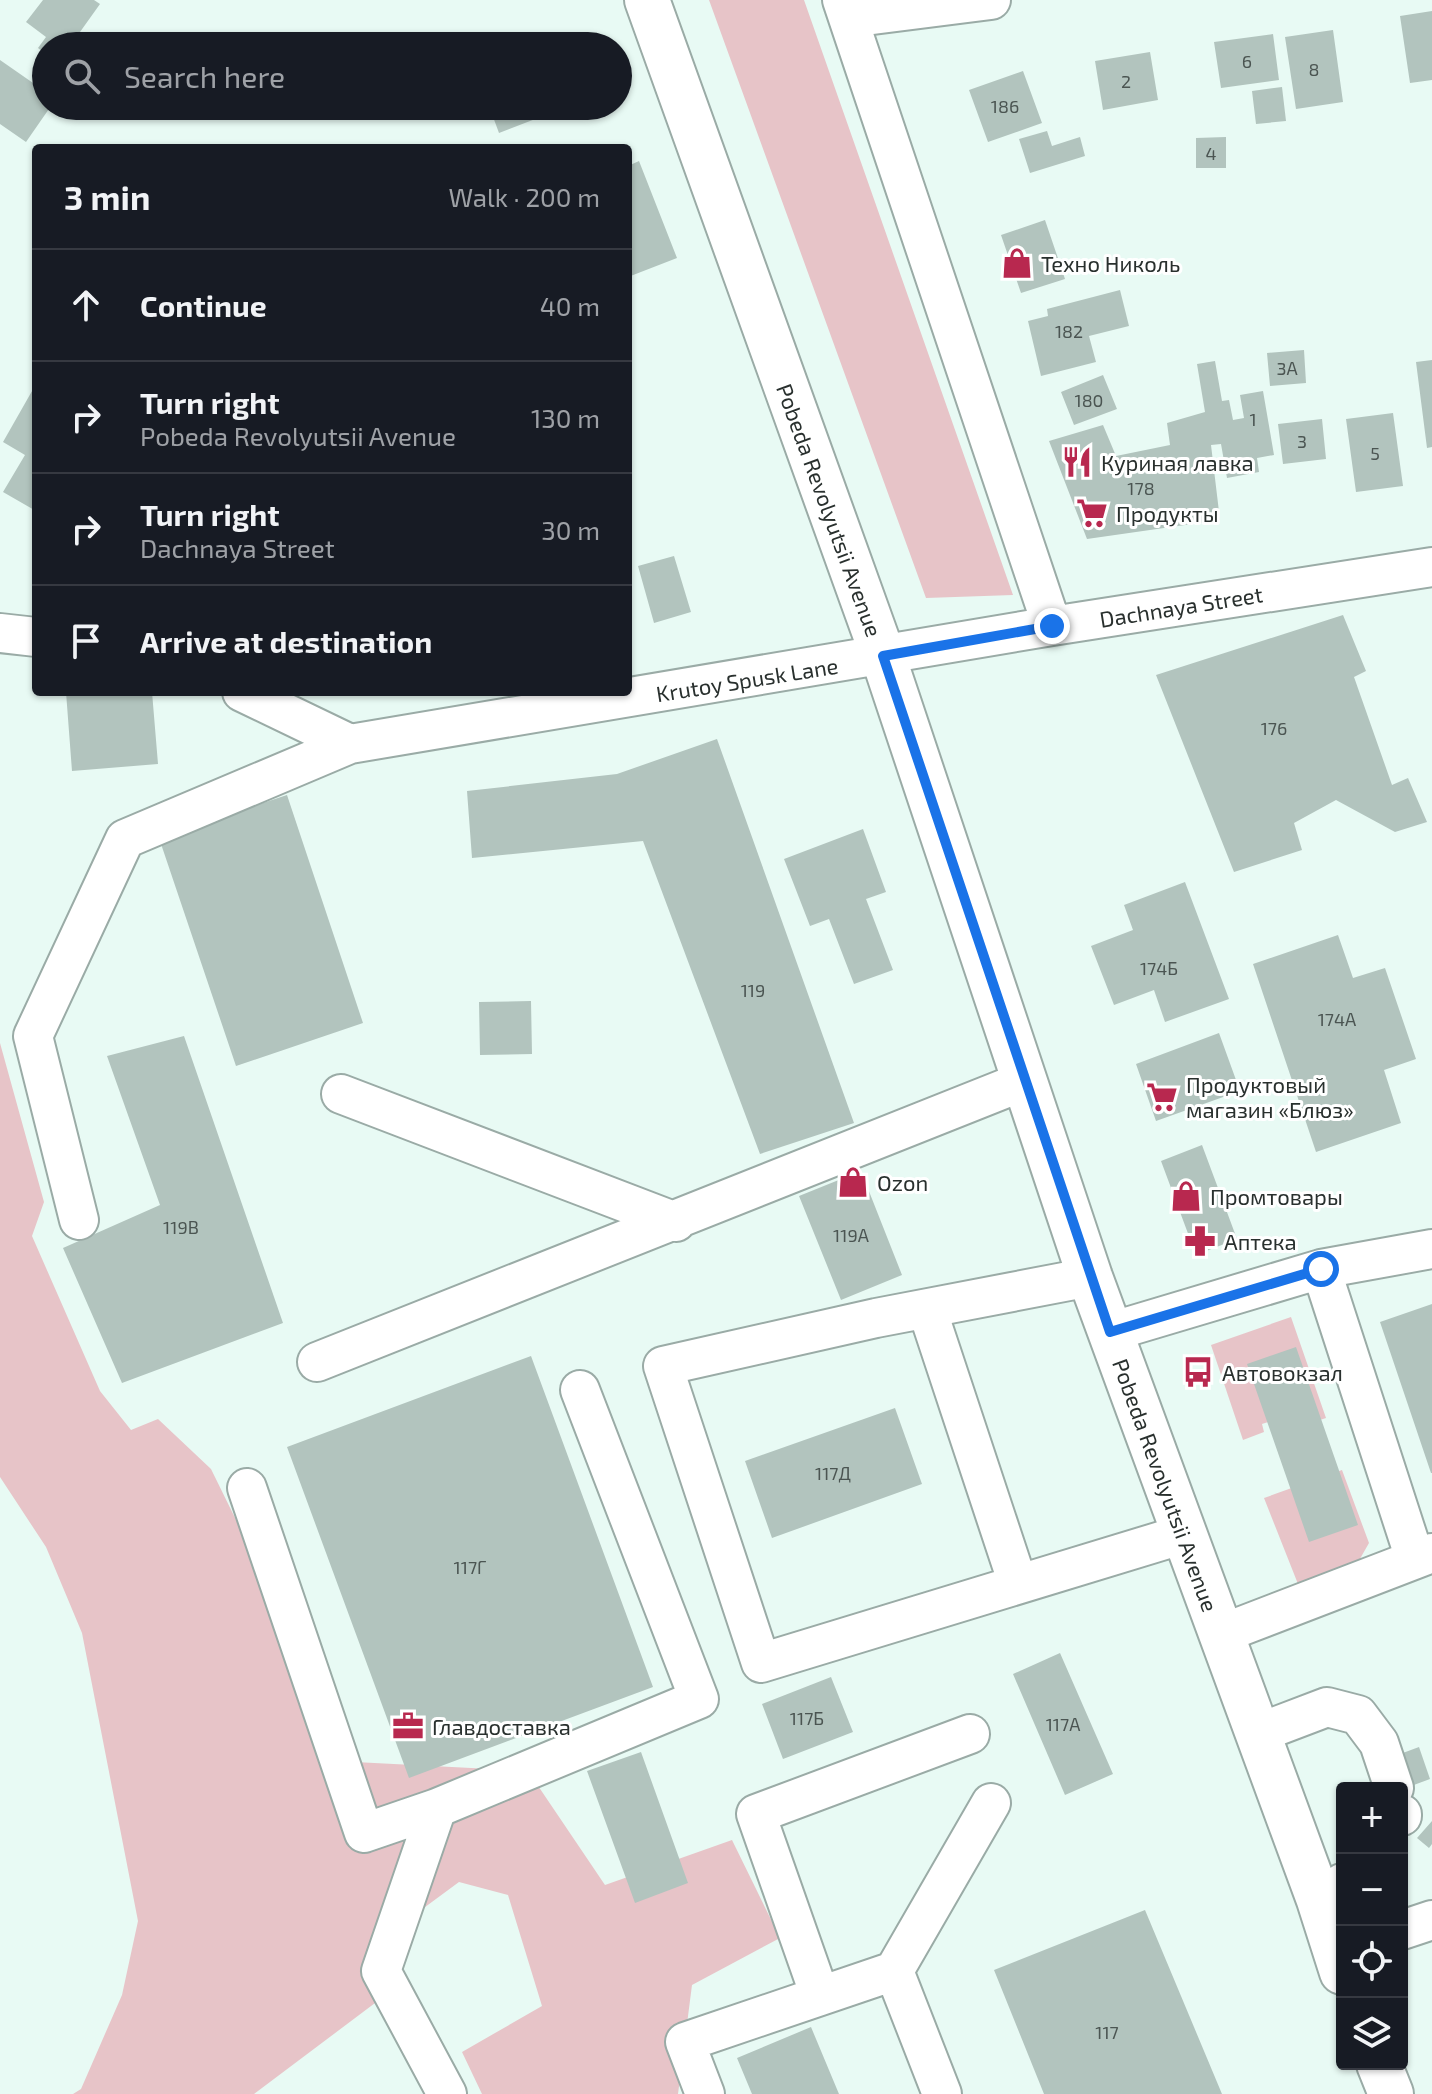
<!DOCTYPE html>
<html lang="en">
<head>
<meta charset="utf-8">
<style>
  body { margin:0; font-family:"Exo 2",sans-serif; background:#20242c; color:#f1f3f6 }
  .controls { position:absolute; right:24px; bottom:24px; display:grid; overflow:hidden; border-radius:8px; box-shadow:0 2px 6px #0004 }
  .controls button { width:72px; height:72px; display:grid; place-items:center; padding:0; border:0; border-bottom:2px solid #363941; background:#171b24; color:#f1f3f6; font:40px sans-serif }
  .stop { position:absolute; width:24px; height:24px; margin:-18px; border:6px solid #1a73e8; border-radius:50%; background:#fff }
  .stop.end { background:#1a73e8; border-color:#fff; box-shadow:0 2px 8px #0008 }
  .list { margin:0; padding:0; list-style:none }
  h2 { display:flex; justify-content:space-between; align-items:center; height:104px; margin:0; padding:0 32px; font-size:34px }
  h2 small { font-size:26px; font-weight:400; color:#9ea1a6 }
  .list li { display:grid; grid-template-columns:52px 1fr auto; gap:24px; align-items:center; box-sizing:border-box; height:112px; padding:0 32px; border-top:2px solid #363941 }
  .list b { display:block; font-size:30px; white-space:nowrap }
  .list p { margin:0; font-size:26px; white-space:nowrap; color:#9ea1a6 }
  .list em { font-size:26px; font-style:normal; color:#9ea1a6 }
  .icon { flex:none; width:44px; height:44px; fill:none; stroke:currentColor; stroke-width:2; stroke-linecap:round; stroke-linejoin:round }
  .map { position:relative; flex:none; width:1432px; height:2094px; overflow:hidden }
  .search { position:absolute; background:#171b24; box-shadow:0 2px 6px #0004; left:32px; top:32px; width:600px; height:88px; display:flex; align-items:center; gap:20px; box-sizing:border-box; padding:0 28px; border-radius:44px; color:#9ea1a6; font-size:30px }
  .panel { position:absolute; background:#171b24; box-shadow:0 2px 6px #0004; left:32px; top:144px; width:600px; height:552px; border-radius:8px }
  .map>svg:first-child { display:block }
  .green { fill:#e7c4c8 }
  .building { fill:#b2c4be }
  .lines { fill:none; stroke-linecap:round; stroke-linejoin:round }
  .minor-casing { stroke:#9aaba6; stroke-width:42 }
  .major-casing { stroke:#9aaba6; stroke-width:48 }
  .minor { stroke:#fff; stroke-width:38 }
  .major { stroke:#fff; stroke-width:44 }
  .route { stroke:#1a73e8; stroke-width:10 }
  .labels { text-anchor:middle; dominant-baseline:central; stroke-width:6; stroke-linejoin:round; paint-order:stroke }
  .number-label { font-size:18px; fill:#4b5552 }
  .poi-label { font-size:22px; fill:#29302e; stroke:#fff; text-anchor:start }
  .street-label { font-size:22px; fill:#29302e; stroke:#fff }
</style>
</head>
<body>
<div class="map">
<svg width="1432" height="2094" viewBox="0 0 1432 2094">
  <rect width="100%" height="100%" fill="#e8faf4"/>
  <path class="green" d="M709 0H804L1013 595 926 598Z
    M0 1043 44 1202 32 1236 100 1391 131 1430 158 1419 211 1469 355 1762 528 1771 605 1885 732 1840 780 1938 692 1985 678 2094H482L462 2052 542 2006 508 1895 459 1882 398 1927 399 1985 254 2094H73L81 2089 122 1995 138 1921 82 1633 46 1547 0 1477Z
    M1291 1317 1326 1418 1298 1427 1293 1414 1262 1424 1264 1432 1243 1440 1211 1345Z
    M1342 1470 1369 1543 1357 1564 1298 1584 1264 1498Z"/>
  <path class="building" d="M43 0H94L100 4 70 46H46V54L38 48 46 37 26 22Z
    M1432 11V80L1410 83 1400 16Z
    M1333 30 1343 102 1296 109 1285 37Z
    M1273 34 1279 80 1221 88 1214 42Z
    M591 40 594 46H575Z
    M1150 52 1158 100 1103 110 1095 61Z
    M0 60 46 92V106H51L26 142 0 124Z
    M1023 71 1042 123 988 142 969 90Z
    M1282 87 1286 121 1256 124 1252 91Z
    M489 106H569L499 133Z
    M1047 131 1052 146 1080 137 1085 156 1030 173 1019 139Z
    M1226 137V168H1196V138Z
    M639 161 677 258 628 277V166Z
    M1045 220 1065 279 1021 293 1001 235Z
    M1120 290 1129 326 1089 336 1096 362 1041 376 1028 321 1048 316 1047 309Z
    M1304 350 1306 383 1270 386 1267 353Z
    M1432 360V447L1427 448 1416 362Z
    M1215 361 1222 401 1229 400 1233 420 1244 418 1240 395 1263 391 1274 455 1257 458 1259 472 1227 478 1221 444 1211 445 1220 520 1087 539 1049 441 1103 425 1116 456 1170 445 1167 423 1205 412 1197 364Z
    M1103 375 1117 409 1074 425 1061 392Z
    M36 384V511L3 492 25 455 3 442Z
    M1393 413 1403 486 1356 492 1346 419Z
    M1322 419 1326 459 1283 464 1278 424Z
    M674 556 691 612 654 623 638 566Z
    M1343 615 1366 671 1354 677 1392 785 1408 778 1427 822 1395 832 1336 800 1294 823 1302 850 1234 872 1156 675Z
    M66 692H152L158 764 72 771Z
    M717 739 854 1123 760 1154 643 841 472 858 467 791 617 774Z
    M287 795 363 1023 236 1066 159 838Z
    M863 829 886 892 866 899 893 970 854 984 829 919 810 926 784 859Z
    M1185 882 1229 999 1165 1022 1154 990 1114 1005 1091 946 1133 930 1124 905Z
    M1338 935 1353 978 1385 968 1416 1059 1384 1070 1401 1123 1316 1152 1253 964Z
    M531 1001 532 1054 480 1055 479 1002Z
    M1219 1033 1240 1091 1156 1121 1136 1064Z
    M184 1036 283 1323 122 1383 63 1248 160 1205 107 1056Z
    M1202 1145 1237 1239 1196 1255 1161 1161Z
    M861 1171 902 1275 841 1300 799 1196Z
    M1432 1304V1473H1431L1380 1322Z
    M1296 1347 1358 1525 1309 1542 1247 1364Z
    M531 1356 653 1687 409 1778 287 1447Z
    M895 1408 922 1484 772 1538 745 1461Z
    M1060 1653 1113 1774 1065 1795 1013 1674Z
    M831 1677 853 1732 783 1759 762 1704Z
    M1419 1747 1430 1779 1403 1789 1392 1757Z
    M641 1752 688 1883 635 1903 587 1771Z
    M1432 1821V1844L1429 1848 1417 1838Z
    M1145 1910 1222 2094H1044L994 1970Z
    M811 2027 839 2094H752L737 2058Z"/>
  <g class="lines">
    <defs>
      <path id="minor" d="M842 0 1052 626
        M849 18 991 0
        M0 633 36 637
        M242 692 350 744 1052 626 1432 567
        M341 1094 676 1222
        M79 1220 33 1036 125 839 350 744
        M1321 1269 1415 1559
        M1090 1277 876 1318 663 1366 761 1663 1184 1534
        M927 1309 1018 1584
        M1110 1332 1321 1269 1432 1249
        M317 1362 1024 1081
        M247 1488 364 1833 437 1808 381 1971 447 2094
        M1221 1634 1432 1553
        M1256 1734 1327 1707 1358 1715 1379 1743 1394 1788
        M437 1808 699 1699 580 1390
        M1402 1814V1816
        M1319 1900 1342 1883
        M1402 1930 1432 1920
        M894 1971 991 1803
        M820 1996 756 1814 970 1734
        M705 2094 685 2042 894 1971 942 2094"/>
      <path id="major" d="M647 0 883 656 1090 1277 1319 1900 1342 1972
        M1379 2064 1391 2094"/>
    </defs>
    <use href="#minor" class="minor-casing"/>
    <use href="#major" class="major-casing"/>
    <use href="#minor" class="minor"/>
    <use href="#major" class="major"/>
  </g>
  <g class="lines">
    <path class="route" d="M1052 626 883 656 1110 1332 1321 1269"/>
  </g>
  <defs>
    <symbol id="shop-bare" viewBox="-9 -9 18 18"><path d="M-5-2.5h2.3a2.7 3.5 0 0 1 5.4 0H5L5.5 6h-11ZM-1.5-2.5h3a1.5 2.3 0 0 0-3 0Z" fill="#b8284f" stroke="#fff" stroke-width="2.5" paint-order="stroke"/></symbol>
    <symbol id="restaurant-bare" viewBox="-9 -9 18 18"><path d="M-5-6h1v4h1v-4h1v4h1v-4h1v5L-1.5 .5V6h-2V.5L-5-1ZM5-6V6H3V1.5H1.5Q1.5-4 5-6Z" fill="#b8284f" stroke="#fff" stroke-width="2.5" paint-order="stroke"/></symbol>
    <symbol id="supermarket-bare" viewBox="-9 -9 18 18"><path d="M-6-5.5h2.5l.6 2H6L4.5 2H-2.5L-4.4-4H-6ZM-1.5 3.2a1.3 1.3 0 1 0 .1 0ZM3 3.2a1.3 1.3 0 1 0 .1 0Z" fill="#b8284f" stroke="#fff" stroke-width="2.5" paint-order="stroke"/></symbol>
    <symbol id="pharmacy-bare" viewBox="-9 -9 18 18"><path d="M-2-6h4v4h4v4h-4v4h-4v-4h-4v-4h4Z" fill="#b8284f" stroke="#fff" stroke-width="2.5" paint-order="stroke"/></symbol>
    <symbol id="bus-bare" viewBox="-9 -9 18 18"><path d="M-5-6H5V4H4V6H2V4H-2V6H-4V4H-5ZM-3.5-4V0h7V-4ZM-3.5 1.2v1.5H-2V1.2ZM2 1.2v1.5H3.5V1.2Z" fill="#b8284f" stroke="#fff" stroke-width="2.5" paint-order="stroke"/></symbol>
    <symbol id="office-bare" viewBox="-9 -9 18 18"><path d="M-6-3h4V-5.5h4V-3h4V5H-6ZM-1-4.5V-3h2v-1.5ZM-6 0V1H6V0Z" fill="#b8284f" stroke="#fff" stroke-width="2.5" paint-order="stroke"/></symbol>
  </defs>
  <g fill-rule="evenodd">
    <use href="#shop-bare" x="995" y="241" width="44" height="44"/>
    <use href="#restaurant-bare" x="1055" y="440" width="44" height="44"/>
    <use href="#supermarket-bare" x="1070" y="491" width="44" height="44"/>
    <use href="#supermarket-bare" x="1140" y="1075" width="44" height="44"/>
    <use href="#shop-bare" x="831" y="1160" width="44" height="44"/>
    <use href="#shop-bare" x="1164" y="1174" width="44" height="44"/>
    <use href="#pharmacy-bare" x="1178" y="1219" width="44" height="44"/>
    <use href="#bus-bare" x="1176" y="1350" width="44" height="44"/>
    <use href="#office-bare" x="386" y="1704" width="44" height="44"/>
  </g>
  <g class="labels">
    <g class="number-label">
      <text x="1247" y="61">6</text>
      <text x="1314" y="69">8</text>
      <text x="1126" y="81">2</text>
      <text x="1005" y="106">186</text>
      <text x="1211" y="153">4</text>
      <text x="1069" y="331">182</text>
      <text x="1287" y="368">3А</text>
      <text x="1089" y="400">180</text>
      <text x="1253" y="419">1</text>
      <text x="1302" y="441">3</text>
      <text x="1375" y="453">5</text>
      <text x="1141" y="488">178</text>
      <text x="1274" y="728">176</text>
      <text x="1159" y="968">174Б</text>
      <text x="753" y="990">119</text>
      <text x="1337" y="1019">174А</text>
      <text x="181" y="1227">119В</text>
      <text x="851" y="1235">119А</text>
      <text x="833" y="1473">117Д</text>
      <text x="470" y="1567">117Г</text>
      <text x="807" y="1718">117Б</text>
      <text x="1063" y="1724">117А</text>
      <text x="1107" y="2032">117</text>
    </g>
    <g class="poi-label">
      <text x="1041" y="263">Техно Николь</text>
      <text x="1101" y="462">Куриная лавка</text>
      <text x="1116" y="513">Продукты</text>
      <text x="1186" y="1084">Продуктовый<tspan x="1186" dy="25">магазин «Блюз»</tspan></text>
      <text x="877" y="1182">Ozon</text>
      <text x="1210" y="1196">Промтовары</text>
      <text x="1224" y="1241">Аптека</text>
      <text x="1222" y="1372">Автовокзал</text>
      <text x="432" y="1726">Главдоставка</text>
    </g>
    <g class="street-label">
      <text transform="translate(830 510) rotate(70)">Pobeda Revolyutsii Avenue</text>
      <text transform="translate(1181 606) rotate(-9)">Dachnaya Street</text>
      <text transform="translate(747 679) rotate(-9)">Krutoy Spusk Lane</text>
      <text transform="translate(1166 1485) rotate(70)">Pobeda Revolyutsii Avenue</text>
    </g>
  </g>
</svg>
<div class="controls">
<button>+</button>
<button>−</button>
<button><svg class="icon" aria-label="locate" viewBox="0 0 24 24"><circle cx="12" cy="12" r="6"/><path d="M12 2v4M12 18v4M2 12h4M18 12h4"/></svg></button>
<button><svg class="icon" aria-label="layers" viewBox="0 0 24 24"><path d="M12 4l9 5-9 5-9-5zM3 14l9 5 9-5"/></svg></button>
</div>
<div class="stop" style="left:1321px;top:1269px"></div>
<div class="stop end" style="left:1052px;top:626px"></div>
<div class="search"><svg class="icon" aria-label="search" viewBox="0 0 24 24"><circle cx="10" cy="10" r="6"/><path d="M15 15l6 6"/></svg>Search here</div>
<section class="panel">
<h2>3 min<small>Walk · 200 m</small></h2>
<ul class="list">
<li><svg class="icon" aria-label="ahead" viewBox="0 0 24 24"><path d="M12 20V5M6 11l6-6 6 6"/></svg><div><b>Continue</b></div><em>40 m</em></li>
<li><svg class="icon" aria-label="right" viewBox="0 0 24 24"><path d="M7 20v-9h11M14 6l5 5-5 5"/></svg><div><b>Turn right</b><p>Pobeda Revolyutsii Avenue</p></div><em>130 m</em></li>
<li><svg class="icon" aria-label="right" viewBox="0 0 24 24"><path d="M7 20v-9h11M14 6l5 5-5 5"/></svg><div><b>Turn right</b><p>Dachnaya Street</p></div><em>30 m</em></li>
<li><svg class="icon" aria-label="arrive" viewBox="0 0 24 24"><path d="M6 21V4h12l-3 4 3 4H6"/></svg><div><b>Arrive at destination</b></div></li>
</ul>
</section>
</div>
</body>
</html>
